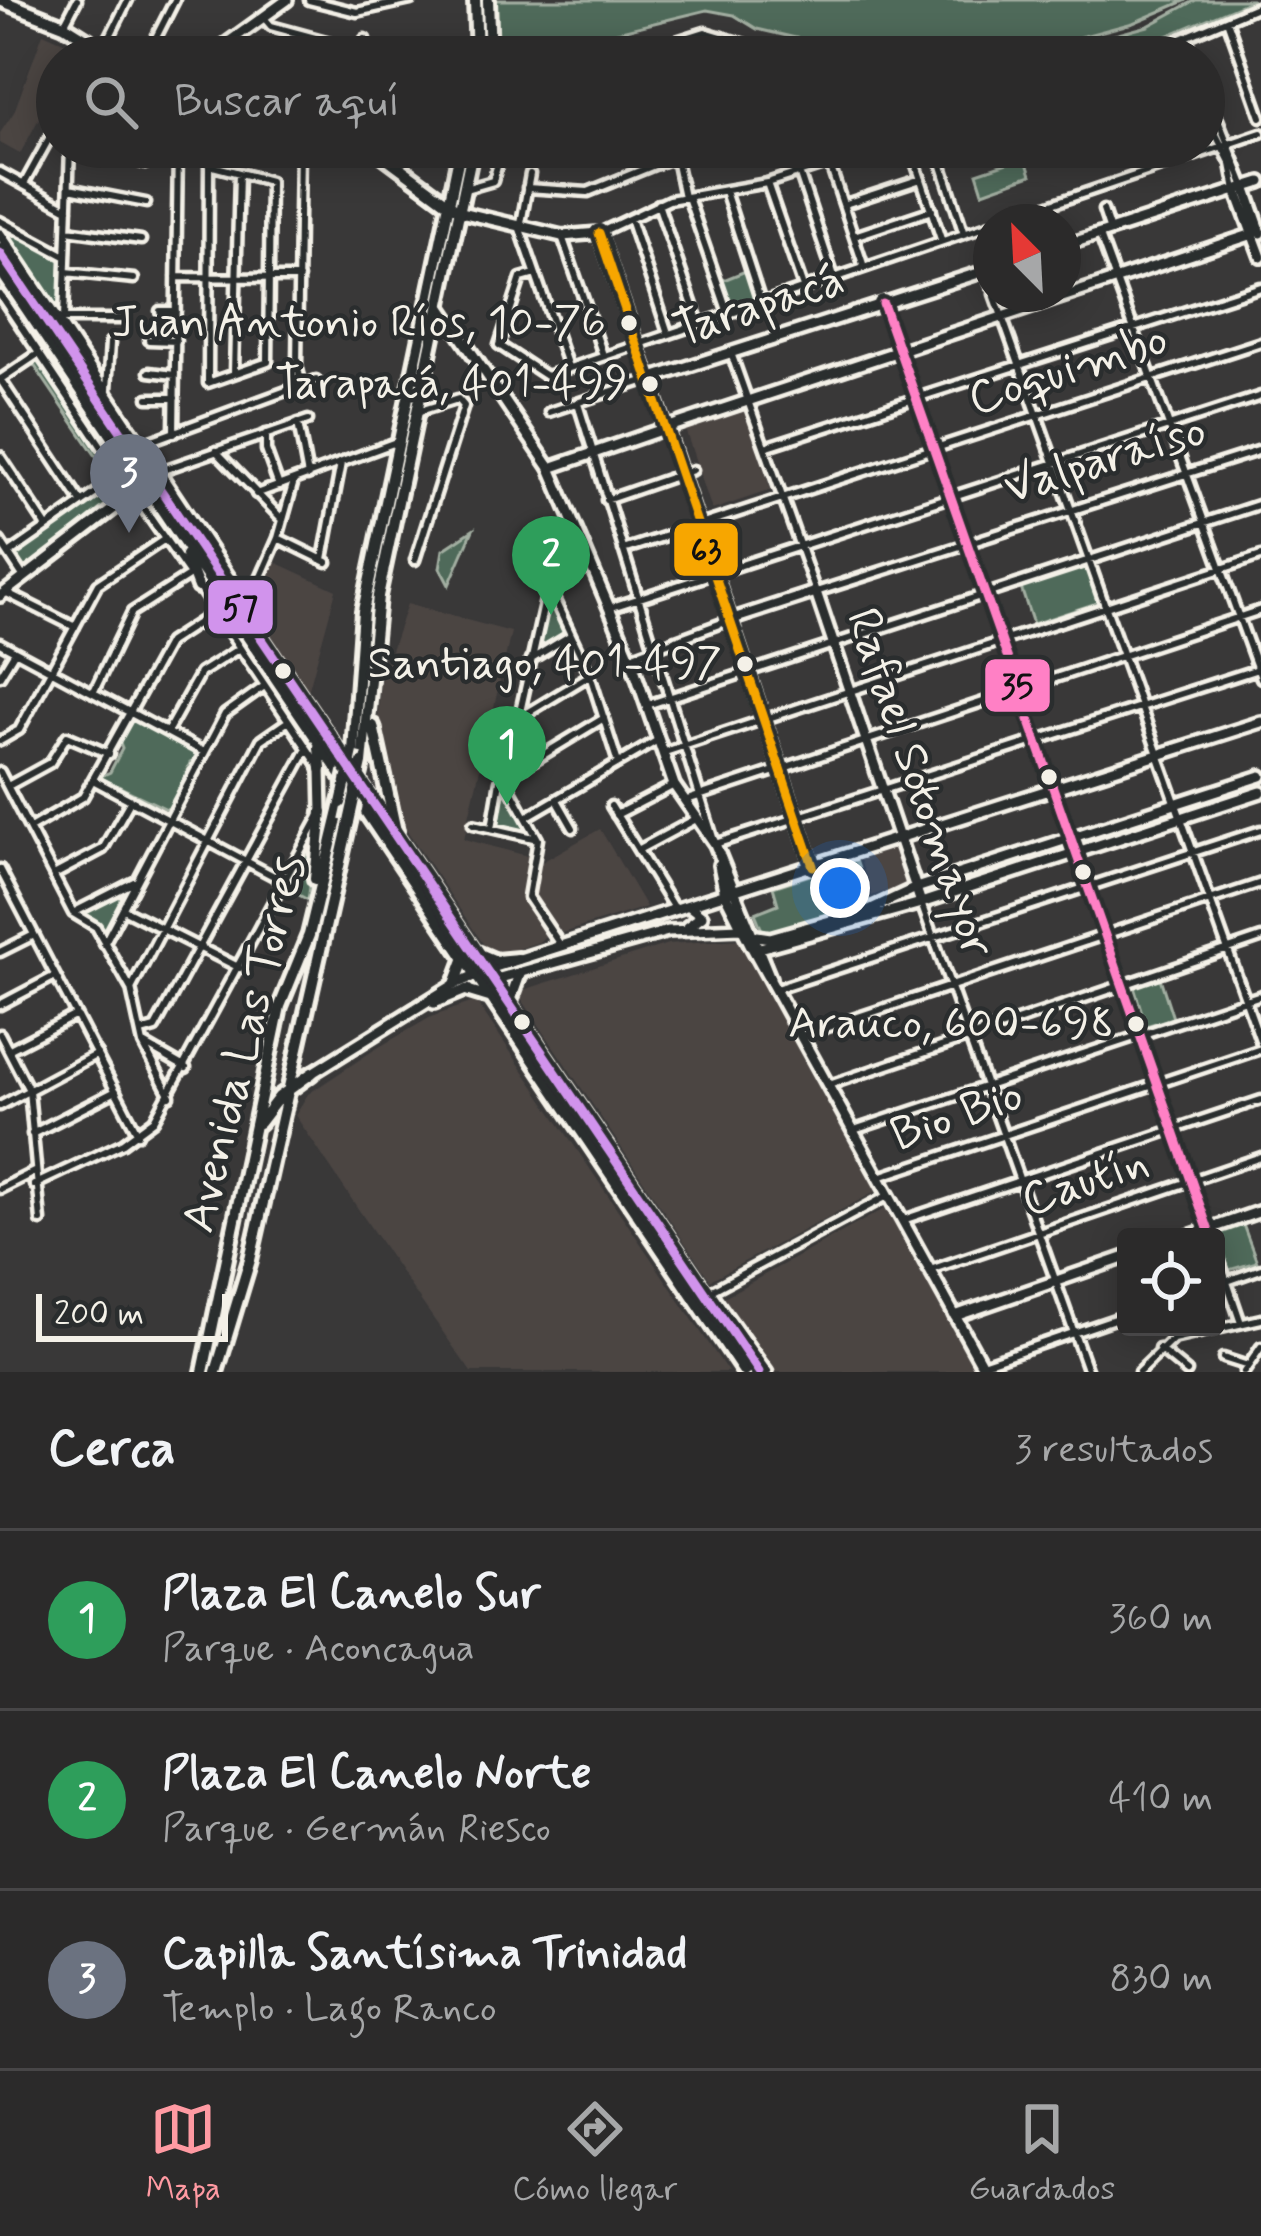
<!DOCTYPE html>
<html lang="es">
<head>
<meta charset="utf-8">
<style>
  body { margin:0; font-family:Mynerve,sans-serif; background:#373636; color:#f1f3f6 }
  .controls { position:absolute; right:36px; bottom:36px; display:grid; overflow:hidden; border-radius:12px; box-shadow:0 6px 30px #0003 }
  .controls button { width:108px; height:108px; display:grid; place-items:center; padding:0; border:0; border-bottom:3px solid #474647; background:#2b2a2a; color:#f1f3f6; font:60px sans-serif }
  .compass { position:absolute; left:973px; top:204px; width:108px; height:108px; border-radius:50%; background:#2b2a2a; box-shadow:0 6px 30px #0003; rotate:336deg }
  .scale { position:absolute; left:36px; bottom:30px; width:192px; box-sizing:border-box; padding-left:12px; border:6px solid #f4f1e8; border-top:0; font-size:33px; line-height:42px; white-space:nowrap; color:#f4f1e8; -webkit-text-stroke:9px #2a2d2e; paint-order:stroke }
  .you { position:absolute; left:840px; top:888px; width:42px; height:42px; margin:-30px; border:9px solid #fff; border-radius:50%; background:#1a73e8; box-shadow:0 0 0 18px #1a73e833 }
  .badge { display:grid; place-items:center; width:78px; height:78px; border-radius:50%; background:#ff9aa2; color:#fff; font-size:39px; font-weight:700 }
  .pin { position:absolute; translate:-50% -99px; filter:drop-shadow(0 3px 6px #0008) }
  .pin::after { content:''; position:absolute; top:63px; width:42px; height:36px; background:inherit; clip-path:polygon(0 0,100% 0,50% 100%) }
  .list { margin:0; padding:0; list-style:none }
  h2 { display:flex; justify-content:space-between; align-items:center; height:156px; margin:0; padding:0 48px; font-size:51px }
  h2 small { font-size:39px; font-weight:400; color:#a6a7a8 }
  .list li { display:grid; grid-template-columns:78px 1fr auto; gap:36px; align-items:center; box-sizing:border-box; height:180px; padding:0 48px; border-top:3px solid #474647 }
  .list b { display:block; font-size:45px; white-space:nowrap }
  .list p { margin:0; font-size:39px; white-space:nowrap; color:#a6a7a8 }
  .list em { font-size:39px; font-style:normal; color:#a6a7a8 }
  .icon { flex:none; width:66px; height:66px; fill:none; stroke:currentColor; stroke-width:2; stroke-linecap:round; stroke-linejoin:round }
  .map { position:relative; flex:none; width:1261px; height:1372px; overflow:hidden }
  .search { position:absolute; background:#2b2a2a; box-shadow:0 6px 30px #0003; left:36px; right:36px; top:36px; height:132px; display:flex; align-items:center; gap:30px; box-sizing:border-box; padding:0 42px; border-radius:66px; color:#a6a7a8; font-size:45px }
  .sheet { height:696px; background:#2b2a2a }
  nav { display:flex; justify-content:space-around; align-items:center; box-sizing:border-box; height:168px; border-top:3px solid #474647; background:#2b2a2a; font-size:33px; color:#a6a7a8 }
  nav a { display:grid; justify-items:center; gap:6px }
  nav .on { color:#ff9aa2 }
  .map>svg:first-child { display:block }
  .built { fill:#4b4543 }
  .green { fill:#506b5a; stroke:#a2aea1; stroke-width:3 }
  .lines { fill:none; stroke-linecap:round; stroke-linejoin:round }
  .minor-casing { stroke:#f4f1e8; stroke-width:15 }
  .tertiary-casing { stroke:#f4f1e8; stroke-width:18 }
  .secondary-casing { stroke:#f4f1e8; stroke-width:18 }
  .primary-casing { stroke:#f4f1e8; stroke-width:20 }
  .minor { stroke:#2a2d2e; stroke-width:6 }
  .tertiary { stroke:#2a2d2e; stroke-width:9 }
  .secondary { stroke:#2a2d2e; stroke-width:9 }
  .primary { stroke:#2a2d2e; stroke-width:10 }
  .primary-bridge-casing { stroke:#f4f1e8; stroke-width:20; stroke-linecap:butt }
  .primary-bridge { stroke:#2a2d2e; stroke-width:10 }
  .bus-1-casing { stroke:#2a2d2e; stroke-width:18 }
  .bus-2-casing { stroke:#2a2d2e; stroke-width:18 }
  .bus-3-casing { stroke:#2a2d2e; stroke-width:18 }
  .bus-1 { stroke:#d193ec; stroke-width:9 }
  .bus-2 { stroke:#f7a600; stroke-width:9 }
  .bus-3 { stroke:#ff80c5; stroke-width:9 }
  .bus-dot { fill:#f4f1e8; stroke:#2a2d2e; stroke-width:4.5 }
  .labels { text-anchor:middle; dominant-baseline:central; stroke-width:9; stroke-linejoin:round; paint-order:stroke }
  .bus-label { font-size:45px; fill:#f4f1e8; stroke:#2a2d2e; text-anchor:end }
  .street-label { font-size:48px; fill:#f4f1e8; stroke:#2a2d2e }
  .line-badge { stroke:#2a2d2e; stroke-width:4.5 }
  .pale-badge-label { font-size:33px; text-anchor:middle; font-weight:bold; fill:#111 }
</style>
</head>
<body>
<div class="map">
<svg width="1261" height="1372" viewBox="0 0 1261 1372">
  <rect width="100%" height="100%" fill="#393838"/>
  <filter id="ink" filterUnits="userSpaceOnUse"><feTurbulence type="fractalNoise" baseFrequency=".00833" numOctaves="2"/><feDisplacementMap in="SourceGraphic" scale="24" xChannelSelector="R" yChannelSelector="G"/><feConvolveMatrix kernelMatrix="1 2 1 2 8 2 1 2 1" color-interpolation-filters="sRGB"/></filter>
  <g filter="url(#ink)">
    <path class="built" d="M43 33 77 48 72 57H57V85L20 154 0 143V133L14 112Z
      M744 410 771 490 712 510 685 429Z
      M271 560 336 590 308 692 253 606Z
      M407 604 511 632 464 839 531 857 522 893 547 934 539 942 496 956 490 954 395 813 377 733 380 682Z
      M600 829 646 907 562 933 533 893 540 863Z
      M898 847 910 883 872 896 860 860Z
      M739 939 877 1191 710 1280 517 992 668 944Z
      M476 1001 728 1372H471L402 1274 295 1115 308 1094 374 1050 431 1017Z
      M886 1208 976 1372H773L724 1297Z"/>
    <path class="green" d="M495 0H1187L1133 23 1005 57H902L852 51 757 29 734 15 707 10 560 46 498 48Z
      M1196 0H1253L1117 57H1034L1148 26Z
      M1025 157 1031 175 983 192 977 173Z
      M1 228 62 259 60 311H58Z
      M748 270 758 299 729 309 721 281Z
      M36 359 113 472 109 475 32 362Z
      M125 473 124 490 24 570 14 555Z
      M473 530 449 585 440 568 443 550Z
      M1086 564 1100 602 1033 624 1020 585Z
      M549 597 566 633 536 654Z
      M133 719 200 757 190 763 171 811 99 777 110 772 122 749 119 741Z
      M1261 780V788L924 899 883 907Z
      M503 788 531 833 498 826Z
      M318 834 308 900 288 889Z
      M856 860 870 903 764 935 755 913 778 904 773 887Z
      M130 891 105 937 96 923 81 915Z
      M1160 978 1173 1018 1146 1026 1134 987Z
      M1242 1222 1257 1262 1229 1270 1216 1231Z"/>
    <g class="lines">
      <defs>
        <path id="minor" d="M309 0 357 12 411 0
          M265 19 271 26 363 51
          M1227 20 1261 117
          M64 25 77 0
          M1187 38 1194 57
          M1179 41 1185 57
          M221 49 230 57
          M103 50 128 0
          M146 57 175 0
          M361 57 365 39
          M626 57 705 32 788 57
          M1139 57 1261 5
          M1204 84 1245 187
          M1204 111 1231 164 1236 190
          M95 147 145 164
          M264 147 300 156
          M300 147 297 365 302 385
          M910 147 941 239
          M936 147 963 231
          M209 165 270 181 268 362 208 383Z
          M830 165 864 267
          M0 172 68 209
          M530 174 520 229 568 367
          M800 175 834 277
          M767 183 803 287
          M24 184 57 124
          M69 188 146 203
          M527 188 588 192 669 159 677 164 684 197
          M465 189 493 181 498 163
          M725 191 761 302
          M688 197 728 313
          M658 204 699 323
          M845 204 921 179
          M1103 210 1110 231
          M630 219 668 333
          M0 221 65 256
          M67 230 141 240
          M599 233 669 200 767 183 879 147
          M562 236 603 355
          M854 236 932 210
          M1100 236 1261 678
          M986 271 991 285
          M66 272 134 279
          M535 274 521 278 499 345 546 376 1261 133
          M176 277 299 278
          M994 294 1261 1043
          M0 295 118 471 116 479 9 554
          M883 304 1211 1237
          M160 311H176
          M59 318 64 319 70 147
          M64 319H123
          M149 340 176 341
          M731 353 816 592 1261 450
          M149 372 175 375
          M234 373 239 173
          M0 379 82 503
          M1 379 38 354
          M107 389 110 343
          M148 398H175
          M578 404 715 844 1261 668
          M549 412 649 379
          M298 423 308 476
          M174 433 178 147
          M266 434V450L279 486
          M142 444 316 380
          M765 447 1261 287
          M216 451 283 520
          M0 456 47 527
          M160 471 308 420
          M256 494 396 442
          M606 500 693 470
          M142 506 188 572
          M278 538 327 562
          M0 541 23 576
          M535 544 550 579
          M623 550 1261 342
          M323 559 341 463
          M415 560 464 406 458 399 420 411
          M199 587 319 766
          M549 588 590 675 618 763
          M5 592 75 627
          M248 606 278 538 294 481
          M609 608 1261 396
          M0 643 204 752
          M630 657 730 620
          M530 660 571 635
          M0 676 14 653
          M93 693 132 612 190 575
          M647 705 1261 504
          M516 720 590 675
          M167 732 200 673 238 649
          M0 741 19 730 98 584 165 539
          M662 753 1261 556
          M0 772 73 913 96 927 131 989 143 1044 170 1096
          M93 780 285 882
          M8 786 50 763 67 736 109 754
          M557 800 573 828
          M684 801 1261 610
          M611 806 675 910
          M616 815 674 785
          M528 816 658 740
          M473 824 538 839
          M30 828 83 797 169 642 215 612
          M492 828 500 781 604 718
          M638 850 696 819
          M0 869 138 1134
          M54 875 103 849 131 800
          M921 903 1088 1372
          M123 909 240 968
          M73 913 134 882
          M104 944 225 714 263 687
          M561 946 528 897 538 839 505 779 549 582 588 557
          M0 952 34 935
          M131 989 261 740 287 722
          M776 989 1261 830
          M0 1005 55 976
          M141 1032 155 1028 307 749
          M0 1034 29 1090 41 1221
          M801 1036 1261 883
          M146 1045 186 1068
          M10 1049 76 1015
          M829 1085 1261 938
          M0 1106 97 1054
          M854 1130 1261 995
          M32 1134 116 1091
          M879 1177 1261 1049
          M34 1185 123 1143 154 1120 319 817
          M0 1189 34 1172
          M903 1220 1261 1100
          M1216 1250 1241 1323
          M930 1270 1261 1157
          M1216 1285 1261 1269
          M711 1292 768 1372
          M707 1293 889 1195
          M1159 1349 1187 1372
          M1223 1358 1248 1366
          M982 1364 1126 1315
          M1139 1372 1173 1339 1261 1319
          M1244 1372 1261 1347"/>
        <path id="tertiary" d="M1245 187 1261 182
          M0 234 248 606
          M550 468 666 428 813 866
          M730 620 816 592 921 903
          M321 769 322 812
          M1186 1237 1261 1211
          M955 1316 1126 1257"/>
        <path id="secondary" d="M208 57 287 0
          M1236 190 1261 257
          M461 212 562 236 599 233 666 428 1253 234
          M1063 246 1245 187 1261 233
          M440 306 550 468 630 657 674 785 715 844 770 978
          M649 379 991 269
          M0 596 150 481
          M719 865 725 894 750 944 986 1372
          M687 927 702 916 689 906
          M757 936 770 938 869 910 916 888 1261 776
          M760 948 921 903 1261 792
          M489 981 668 931 741 928
          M434 1003 468 989
          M312 1073 455 984 492 968 1261 722"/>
        <path id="primary" d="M0 0 64 25 115 57
          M475 0 477 57
          M488 0 490 57
          M372 147 453 207
          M0 253 759 1372
          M0 270 744 1372
          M186 555 198 587
          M373 726 396 831
          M319 747 321 769
          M353 751 363 611 461 147
          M362 763 378 596 473 147
          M315 879 322 812
          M475 952 496 961 518 959
          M455 984 464 960
          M466 990 489 997
          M510 1001 520 973
          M259 1123 279 1097 312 1073
          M203 1372 280 1006 309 935 341 803
          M216 1372 250 1260 349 822"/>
      </defs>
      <use href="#minor" class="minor-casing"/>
      <use href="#tertiary" class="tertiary-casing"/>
      <use href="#secondary" class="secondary-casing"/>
      <use href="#primary" class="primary-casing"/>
      <use href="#minor" class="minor"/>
      <use href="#tertiary" class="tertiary"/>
      <use href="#secondary" class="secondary"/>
      <use href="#primary" class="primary"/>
      <defs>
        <path id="primary-bridge" d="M341 803 353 751
          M349 822 362 763"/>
      </defs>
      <use href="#primary-bridge" class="primary-bridge-casing"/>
      <use href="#primary-bridge" class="primary-bridge"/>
      <defs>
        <path id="bus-1" d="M0 253 759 1372"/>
        <path id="bus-2" d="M599 233 813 866"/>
        <path id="bus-3" d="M883 304 1211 1237"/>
      </defs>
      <use href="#bus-1" class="bus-1-casing"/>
      <use href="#bus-2" class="bus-2-casing"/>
      <use href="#bus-3" class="bus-3-casing"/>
      <use href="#bus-1" class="bus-1"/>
      <use href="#bus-2" class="bus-2"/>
      <use href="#bus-3" class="bus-3"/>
    </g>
  </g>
  <g class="bus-dot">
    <circle cx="629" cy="323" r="10"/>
    <circle cx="650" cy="384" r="10"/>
    <circle cx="745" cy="664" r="10"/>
    <circle cx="283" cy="671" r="10"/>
    <circle cx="1049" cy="777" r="10"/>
    <circle cx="1083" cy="872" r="10"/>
    <circle cx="522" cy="1022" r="10"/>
    <circle cx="1136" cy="1024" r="10"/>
  </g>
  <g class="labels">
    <g class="bus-label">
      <text x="606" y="323">Juan Antonio Ríos, 10-76</text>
      <text x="628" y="384">Tarapacá, 401-499</text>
      <text x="722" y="664">Santiago, 401-497</text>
      <text x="1114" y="1024">Arauco, 600-698</text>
    </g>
    <g class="street-label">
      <text transform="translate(759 306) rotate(-18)">Tarapacá</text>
      <text transform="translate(1068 370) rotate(-18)">Coquimbo</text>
      <text transform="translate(1105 460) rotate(-17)">Valparaíso</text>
      <text transform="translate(919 783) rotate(71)">Rafael Sotomayor</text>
      <text transform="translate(245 1044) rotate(-76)">Avenida Las Torres</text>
      <text transform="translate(957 1116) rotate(-19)">Bio Bio</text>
      <text transform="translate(1085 1182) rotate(-19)">Cautín</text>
    </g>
  </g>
  <g class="line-badge">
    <rect x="672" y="521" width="68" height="57" rx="12" fill="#f7a600"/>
    <rect x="206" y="578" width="69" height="58" rx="12" fill="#d193ec"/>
    <rect x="983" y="657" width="69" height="57" rx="12" fill="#ff80c5"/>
  </g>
  <g class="pale-badge-label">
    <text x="706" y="561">63</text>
    <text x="240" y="619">57</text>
    <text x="1017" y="697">35</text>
  </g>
</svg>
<div class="controls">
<button><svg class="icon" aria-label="locate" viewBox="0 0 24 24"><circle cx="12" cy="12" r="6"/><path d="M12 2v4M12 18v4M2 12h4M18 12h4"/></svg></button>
</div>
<svg class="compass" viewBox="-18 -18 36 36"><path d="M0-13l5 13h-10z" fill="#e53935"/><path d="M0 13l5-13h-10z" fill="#a6a7a8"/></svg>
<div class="scale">200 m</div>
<div class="you"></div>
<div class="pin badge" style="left:507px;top:805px;background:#2e9e5b">1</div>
<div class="pin badge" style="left:551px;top:615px;background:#2e9e5b">2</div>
<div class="pin badge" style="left:129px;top:533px;background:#6b7280">3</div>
<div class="search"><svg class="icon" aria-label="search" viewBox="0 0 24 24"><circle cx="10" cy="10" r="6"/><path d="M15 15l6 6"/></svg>Buscar aquí</div>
</div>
<section class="sheet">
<h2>Cerca<small>3 resultados</small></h2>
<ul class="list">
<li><span class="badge" style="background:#2e9e5b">1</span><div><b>Plaza El Canelo Sur</b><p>Parque · Aconcagua</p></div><em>360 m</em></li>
<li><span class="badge" style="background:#2e9e5b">2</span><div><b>Plaza El Canelo Norte</b><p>Parque · Germán Riesco</p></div><em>410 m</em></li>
<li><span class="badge" style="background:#6b7280">3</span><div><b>Capilla Santísima Trinidad</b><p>Templo · Lago Ranco</p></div><em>830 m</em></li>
</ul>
</section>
<nav>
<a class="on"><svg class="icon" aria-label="map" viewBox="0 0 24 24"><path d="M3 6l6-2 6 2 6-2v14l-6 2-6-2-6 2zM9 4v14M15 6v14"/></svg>Mapa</a>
<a><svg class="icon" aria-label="directions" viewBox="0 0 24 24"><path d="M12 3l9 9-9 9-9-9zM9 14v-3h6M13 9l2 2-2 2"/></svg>Cómo llegar</a>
<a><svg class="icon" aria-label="saved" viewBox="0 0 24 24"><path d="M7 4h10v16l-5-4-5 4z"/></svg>Guardados</a>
</nav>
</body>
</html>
